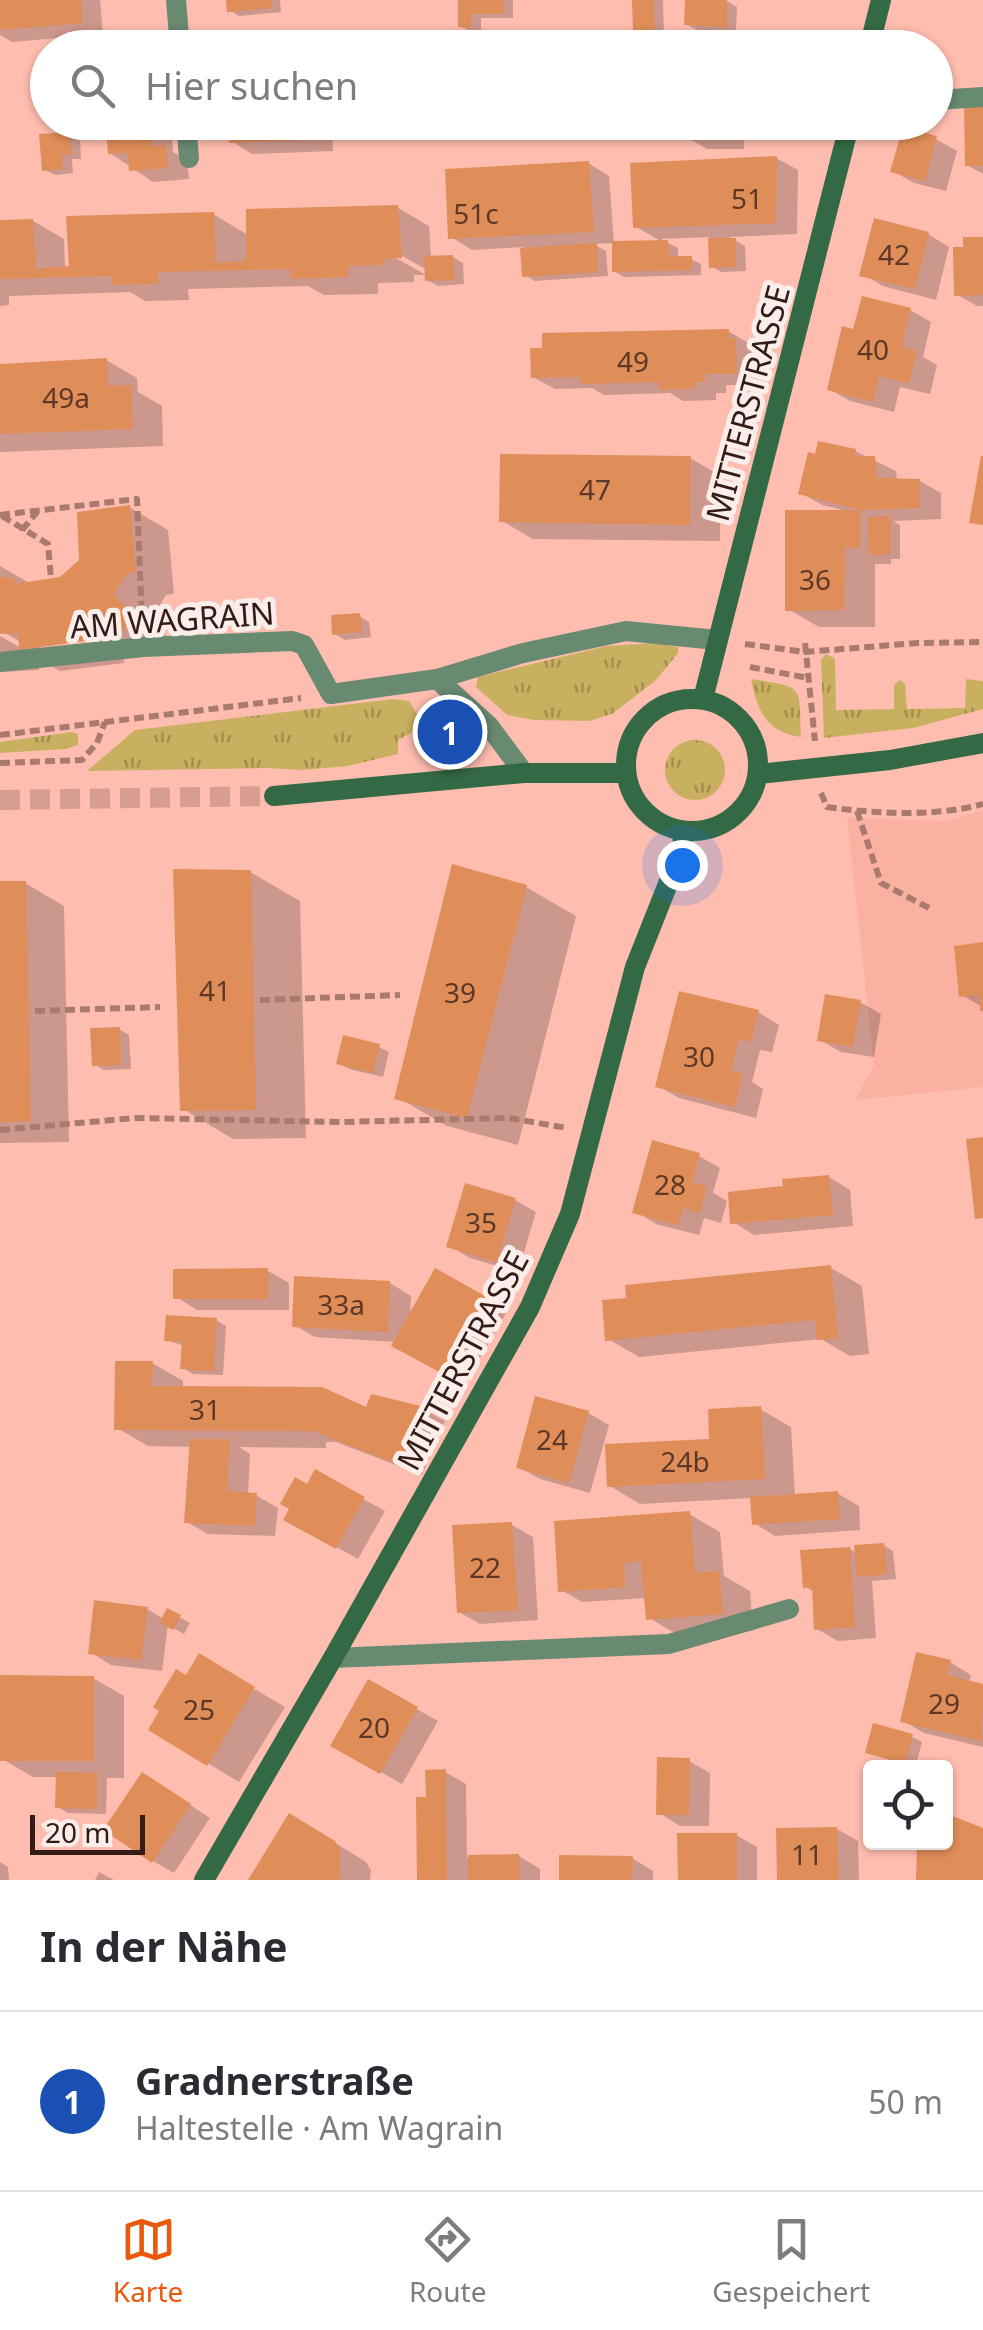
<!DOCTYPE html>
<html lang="de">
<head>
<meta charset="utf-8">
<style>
  body { margin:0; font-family:"Noto Sans",sans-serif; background:#f2f2f3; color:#2b2b33 }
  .controls { position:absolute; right:30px; bottom:30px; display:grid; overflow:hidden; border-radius:10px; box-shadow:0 2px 8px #0004 }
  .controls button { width:90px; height:90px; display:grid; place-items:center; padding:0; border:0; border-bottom:2px solid #e1e1e2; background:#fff; color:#2b2b33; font:50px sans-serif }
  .scale { position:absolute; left:30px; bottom:25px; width:115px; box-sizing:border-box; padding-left:10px; border:5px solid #331b16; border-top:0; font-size:28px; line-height:35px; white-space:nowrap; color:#331b16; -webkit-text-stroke:8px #fbede9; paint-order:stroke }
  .you { position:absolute; left:682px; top:865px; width:35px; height:35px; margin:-25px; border:8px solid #fff; border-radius:50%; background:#1a73e8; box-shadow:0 0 0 15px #1a73e833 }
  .badge { display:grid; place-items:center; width:65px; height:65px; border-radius:50%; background:#ea580c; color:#fff; font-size:32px; font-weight:700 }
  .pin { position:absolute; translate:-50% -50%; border:5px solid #fff; box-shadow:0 2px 10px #0006 }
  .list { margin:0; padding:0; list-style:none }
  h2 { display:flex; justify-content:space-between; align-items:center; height:130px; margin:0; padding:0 40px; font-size:42px }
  h2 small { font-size:32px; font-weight:400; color:#7c7c81 }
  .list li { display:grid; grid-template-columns:65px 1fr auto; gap:30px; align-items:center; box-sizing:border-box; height:180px; padding:0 40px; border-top:2px solid #e1e1e2 }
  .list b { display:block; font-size:38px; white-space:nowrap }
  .list p { margin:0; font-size:32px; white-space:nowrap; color:#7c7c81 }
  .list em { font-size:32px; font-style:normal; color:#7c7c81 }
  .icon { flex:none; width:55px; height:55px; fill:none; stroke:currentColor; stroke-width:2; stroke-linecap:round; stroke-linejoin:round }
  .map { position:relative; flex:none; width:983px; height:1880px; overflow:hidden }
  .search { position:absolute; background:#fff; box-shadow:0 2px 8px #0004; left:30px; right:30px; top:30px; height:110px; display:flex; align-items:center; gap:25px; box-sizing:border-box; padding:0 35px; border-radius:55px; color:#7c7c81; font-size:38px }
  .sheet { height:310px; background:#fff }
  nav { display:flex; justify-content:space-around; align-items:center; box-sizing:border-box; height:140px; border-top:2px solid #e1e1e2; background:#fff; font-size:28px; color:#7c7c81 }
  nav a { display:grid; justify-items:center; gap:5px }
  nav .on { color:#ea580c }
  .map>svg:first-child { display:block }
  .built { fill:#fbb1a2 }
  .grass { fill:url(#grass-tufts) }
  .shadow { fill:#0003; fill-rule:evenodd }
  .building { fill:#e08e59 }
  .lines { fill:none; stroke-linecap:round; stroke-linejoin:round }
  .secondary-tunnel { stroke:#d69d90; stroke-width:20; stroke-dasharray:20 10; stroke-linecap:butt }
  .path { stroke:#aa7a6f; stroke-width:6; stroke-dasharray:10 5; stroke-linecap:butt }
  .lane { stroke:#688a71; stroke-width:20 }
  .street { stroke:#688a71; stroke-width:20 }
  .secondary { stroke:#336944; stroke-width:20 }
  .labels { text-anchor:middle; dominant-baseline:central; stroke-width:10; stroke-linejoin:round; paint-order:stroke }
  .number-label { font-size:28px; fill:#5e3827 }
  .street-label { font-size:32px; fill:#331b16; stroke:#fbede9 }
</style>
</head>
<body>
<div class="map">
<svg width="983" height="1880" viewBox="0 0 983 1880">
  <defs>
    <pattern id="grass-tufts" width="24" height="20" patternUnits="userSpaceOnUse" patternTransform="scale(2.5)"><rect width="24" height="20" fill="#c9b060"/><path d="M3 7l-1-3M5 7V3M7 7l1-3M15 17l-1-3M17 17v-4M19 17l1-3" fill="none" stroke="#a48e4e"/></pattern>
  </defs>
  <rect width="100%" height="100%" fill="#ffbdaf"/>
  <path class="built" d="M983 810V1087L855 1100 874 1065 847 818 947 821Z"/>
  <path class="grass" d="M655 643 678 647V653L656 680 612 714 589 721 534 720 507 715 476 687 478 677 607 646Z
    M826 654 835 659 836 710 894 709V685L900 680 905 684 907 709 965 708 966 679 983 681V709L913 728 824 738 821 660Z
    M751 679C805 688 799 683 801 737 767 733 757 710 751 679Z
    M393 699 409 701 417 714 416 730 398 740V754L348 766 303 770 266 768 87 771 135 730Z
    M72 732 78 734V745L66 749 0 753V742Z
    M665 770a30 30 0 1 1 60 0a30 30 0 1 1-60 0Z"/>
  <path class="shadow" d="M0 0H100L103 34 12 42 0 35Z
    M228 0H280L281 12 239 16 229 10Z
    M461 0H513V18H481V32H471L461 26Z
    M634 0H663L664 38H645L635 33Z
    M687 0 727 1 737 7 736 31 697 30 686 24Z
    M983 105V174L967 165Z
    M89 122H171L173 152 187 160 189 179 153 182 110 153 109 141 89 129Z
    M231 122H329L332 125 333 151 252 154 231 141Z
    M686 122H744V149H707L686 137Z
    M70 135 80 141 81 159H72L73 173 55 175 44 169Z
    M936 139 957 151 946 191 914 183 893 171Z
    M776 158 798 170 797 234 729 237 745 246 746 271 721 272 711 266 710 237 661 239 678 248V259H691L701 264V275L624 277 614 271V243L593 244 606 251 608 276 535 281 525 275 523 247 472 250 451 237 588 163 609 176 614 243H664L636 227Z
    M398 208 429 226 431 258 453 257 463 263 464 284 438 286 427 280V270L392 250 389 254 426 275H414V282L378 283V294L324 295 308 286 188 289 189 300 145 301 130 292 9 296V305L0 306V222L33 221 64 239 65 269 213 214 248 235Z
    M928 234 949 247 936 300 883 286 862 274Z
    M983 239V306H977L956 294 966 250Z
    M910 310 931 322 923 357 937 365 930 394 900 387 894 412 850 401 829 389 855 332Z
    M728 331 750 344V349L756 353 758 385H726V393H716V400L683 401 670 393 604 395 592 388 555 389 533 377Z
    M106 360 137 378 138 392 162 406 163 446 0 452V366Z
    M855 451 896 471 897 481H920L941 493V519L893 521 900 525V559H891V564H875V627H819L788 609 843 510 822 505 801 493Z
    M690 458 721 476 720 541 533 539 502 521Z
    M129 507 168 530 174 594 166 595 152 618 172 643 163 653 133 635 124 644V663L60 671 39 659V670L0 672V636L21 648V642L0 630V566L31 584 62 580ZM98 637V642L41 649 37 645Z
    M359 616 369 622 371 637 345 640 335 634Z
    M250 872 300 901 306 1138 233 1139 183 1109Z
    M0 883H25L64 906 69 1142 0 1143Z
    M526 887 576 916 518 1145 447 1126 397 1097Z
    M983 945V1012L982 1007 962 995Z
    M860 1002 881 1014 874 1057 841 1052 820 1040Z
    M758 1012 779 1025 772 1052 760 1050 752 1082 763 1089 756 1118 679 1098 658 1086Z
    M119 1029 129 1035 131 1069 104 1070 94 1064Z
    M379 1047 389 1052 383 1077 349 1069 339 1063Z
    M699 1156 720 1168 713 1193 727 1201 721 1223 704 1218 699 1235 656 1224 635 1211Z
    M829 1177 850 1190 853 1226 754 1235 733 1222 785 1189Z
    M515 1200 536 1212 518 1272 470 1258 449 1246Z
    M831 1268 862 1286 869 1354 850 1356 821 1339 639 1357 608 1339Z
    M268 1271 289 1283V1310H197L176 1297Z
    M436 1271 507 1311 465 1384 395 1345 396 1342 315 1337 294 1325 390 1283 411 1296 410 1318Z
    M216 1320 226 1326 223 1375 193 1374 183 1368 184 1346 167 1340Z
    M152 1363 183 1381V1389L367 1410 424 1409 445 1421 422 1475 336 1442H326V1448L239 1447 250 1454 248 1495 257 1496 278 1508 275 1536 208 1534 187 1522 192 1447 148 1446 117 1428Z
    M760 1409 791 1427 795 1496 837 1493 859 1506 860 1530 775 1536 754 1523 752 1498 640 1504 610 1486 712 1441Z
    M588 1413 609 1425 590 1493 540 1479 519 1467Z
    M316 1473 385 1511 358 1559 287 1519Z
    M689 1514 720 1532 724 1576 750 1591 753 1631 680 1636 649 1618 647 1598 582 1602 561 1590Z
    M512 1525 533 1537 538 1620 480 1624 459 1612Z
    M883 1545 893 1551 896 1579 872 1581 876 1638 838 1641 817 1629 814 1592 805 1586 849 1549 857 1553Z
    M147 1609 164 1619 168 1611 190 1623 184 1634 168 1625 162 1671 111 1665 90 1652Z
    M200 1657 285 1707 239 1782 151 1729Z
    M950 1662 971 1675 969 1683 983 1686V1747L924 1733 903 1721Z
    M0 1678H93L124 1696V1778H107L106 1814 68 1813 58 1807 59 1777H33L2 1759Z
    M368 1682 438 1721 402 1784 333 1745Z
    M912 1737 922 1742 915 1768 868 1752Z
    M689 1761 710 1773 709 1826H680L659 1813Z
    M445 1772 466 1784 467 1858 519 1856 540 1869V1880H419L428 1800Z
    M163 1787 210 1818 174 1873 153 1861Z
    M837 1829 858 1841 859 1880H780Z
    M321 1834 366 1862 371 1870 370 1880H251Z
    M736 1835 757 1847V1880H680Z
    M632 1858 653 1871V1880H561Z
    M0 1862 8 1867 9 1880H0Z
    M99 1872 114 1880H95Z"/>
  <path class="building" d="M0 0H81L83 23 0 30Z
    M226 0H271L272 8 227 12Z
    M458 0H504V14H471V28L458 27Z
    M632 0H654L655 34H633Z
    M685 0H727V27L684 25Z
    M683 41 748 42 747 48H683Z
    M964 103H983V166H965Z
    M86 122H151L153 146 166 145 168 168 129 171 128 153 108 154 106 129 87 131Z
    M228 122H312L313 140 229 143Z
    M683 122H723V138H683Z
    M903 127 937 136 925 181 890 172Z
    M70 132 72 154 62 155 63 169 42 171 39 134Z
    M777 156 776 223 633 228 630 163Z
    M589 161 594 232 448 239 445 169Z
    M398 205 402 258 383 259V265L348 266V277L291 279V269L158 272V284L112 285V276L0 279V220L33 219 36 269 69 266 66 216 214 212 216 263 246 261V209Z
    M874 218 929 232 915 289 859 276Z
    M963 237H983V295L954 296 953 247H963Z
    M708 238H736V267L709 268Z
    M668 240 669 256H692V270L612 272V241Z
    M597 243 598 272 522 277 520 248Z
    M453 255 455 280 425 281 424 256Z
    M862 296 911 308 901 347 917 351 909 383 879 376 873 402 827 390 842 326 853 329Z
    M729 329V338H736L737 374H705V382H695V389L660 390 659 382 581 384 580 377 531 378 530 348H542V333Z
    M107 358 108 386 131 385 133 429 0 434V364Z
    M818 441 856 449 855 456H875L877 478 920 479V508L860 510 798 494 808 452 815 454Z
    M500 454 691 456 690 525 499 522Z
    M981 456H983V525L969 523Z
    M130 505 136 573H127L114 594 135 619 122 632 98 609 86 622 85 641 19 650 18 633 0 634V577L15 578V584L60 577 79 560 77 512Z
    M785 510H860V548L845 547 844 610 785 611Z
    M890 516 891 554 869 555 868 517Z
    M360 613 362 632 332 635 331 615Z
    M452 864 527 885 467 1118 394 1099Z
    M173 869 251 870 256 1110 180 1111Z
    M0 881H26L31 1121 0 1122Z
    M983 942V1011H980L979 995 959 997 954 946Z
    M679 991 759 1010 751 1042 739 1039 731 1071 743 1074 735 1107 655 1087Z
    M825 994 861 1000 853 1047 817 1041Z
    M120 1027 121 1065 92 1066 90 1028Z
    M343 1035 380 1044 373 1073 336 1064Z
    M983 1137V1218L975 1219 966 1139Z
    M652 1140 700 1153 692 1182 707 1187 700 1213 683 1208 678 1225 632 1213Z
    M829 1175 833 1215 730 1224 728 1192 783 1186 782 1179Z
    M465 1183 516 1198 497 1262 446 1247Z
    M831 1265 838 1338 817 1340 815 1320 605 1341 602 1300 626 1298 625 1285Z
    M268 1268V1299H173V1269Z
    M435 1268 487 1297 443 1374 391 1346Z
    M294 1276 390 1281 388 1332 292 1327Z
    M166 1315 217 1318 214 1371 180 1369 182 1342 164 1341Z
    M115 1361H153L152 1386 322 1387 366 1407 371 1394 425 1407 400 1465 312 1431 114 1430Z
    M535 1396 589 1411 569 1483 516 1468Z
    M761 1406 765 1479 607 1487 605 1444 709 1439 708 1409Z
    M190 1439H230L227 1491 257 1493 255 1526 184 1523Z
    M315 1469 365 1497 336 1549 283 1520 289 1509 280 1504 295 1477 307 1484Z
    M838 1491 840 1519 752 1525 750 1497Z
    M690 1511 695 1573 719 1571 723 1614 646 1620 641 1561 624 1563 625 1587 558 1592 554 1521Z
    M512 1522 518 1610 457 1613 452 1525Z
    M884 1543 887 1574 857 1577 854 1545Z
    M850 1547 855 1627 814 1630 812 1587 803 1588 800 1550Z
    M94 1600 148 1607 141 1660 88 1654Z
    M167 1608 181 1615 173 1630 159 1623Z
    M916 1652 951 1660 947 1675 983 1684 982 1741 900 1722Z
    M199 1653 255 1687 207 1766 148 1730 159 1711 153 1707 176 1669 186 1675Z
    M0 1675 94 1676V1761H0Z
    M368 1679 418 1707 380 1774 330 1746Z
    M873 1723 913 1734 905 1764 865 1753Z
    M657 1757 690 1758 689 1815H656Z
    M446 1769 447 1880H417L416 1797H426L425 1770Z
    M56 1772 97 1773V1809L55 1808Z
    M142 1772 191 1804 152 1863 103 1830Z
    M289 1813 335 1841 340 1850 339 1880H248Z
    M950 1815 983 1828V1880H916L917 1843 946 1842V1825Z
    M837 1827 839 1880H777L776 1828Z
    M677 1833H737V1880H678Z
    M519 1854 520 1880H468V1855Z
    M559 1855 633 1856 632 1880H559Z"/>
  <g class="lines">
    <path class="secondary-tunnel" d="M0 800 274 796"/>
    <path class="path" d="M0 515 137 499 142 619
      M2 516 48 544 51 579
      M22 530 37 512
      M805 643 815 741
      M745 644 805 652 917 643 983 642
      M750 667 808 678
      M0 735 301 698
      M0 763 82 760 97 743 105 722
      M821 793 827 807C878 814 934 817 983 804
      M857 811 881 883 931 909
      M260 1000 400 995
      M35 1011 160 1007
      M0 1130 135 1118 341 1122 509 1118 567 1128"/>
    <path class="lane" d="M936 100 983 97
      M333 1658 669 1644 789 1609"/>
    <path class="street" d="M176 0 180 48
      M186 122 189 158
      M0 662 143 647 292 641 304 645 331 694 437 679 523 653 626 631 717 640
      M437 679 489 726 524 773"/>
    <path class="secondary" d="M869 48 881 0
      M626 765a66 66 0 1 1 132 0a66 66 0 1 1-132 0Z
      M703 699 850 122
      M759 774 890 760 983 743
      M274 796 524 773H626
      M204 1880 333 1658 530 1307 570 1214 635 967 683 846 682 830"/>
  </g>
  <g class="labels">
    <g class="number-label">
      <text x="747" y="198">51</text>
      <text x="476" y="213">51c</text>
      <text x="894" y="254">42</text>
      <text x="873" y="349">40</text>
      <text x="633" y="361">49</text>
      <text x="66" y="397">49a</text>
      <text x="595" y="489">47</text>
      <text x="815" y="579">36</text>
      <text x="215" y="990">41</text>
      <text x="460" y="992">39</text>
      <text x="699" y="1056">30</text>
      <text x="670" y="1184">28</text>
      <text x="481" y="1222">35</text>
      <text x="341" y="1304">33a</text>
      <text x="205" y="1409">31</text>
      <text x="552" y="1439">24</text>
      <text x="685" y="1461">24b</text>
      <text x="485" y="1567">22</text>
      <text x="944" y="1703">29</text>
      <text x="199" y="1709">25</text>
      <text x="374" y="1727">20</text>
      <text x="807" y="1854">11</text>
    </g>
    <g class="street-label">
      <text transform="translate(747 403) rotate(-75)">MITTERSTRASSE</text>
      <text transform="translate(172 619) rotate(-4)">AM WAGRAIN</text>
      <text transform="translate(462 1360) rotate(-62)">MITTERSTRASSE</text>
    </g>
  </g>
</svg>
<div class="controls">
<button><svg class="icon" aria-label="locate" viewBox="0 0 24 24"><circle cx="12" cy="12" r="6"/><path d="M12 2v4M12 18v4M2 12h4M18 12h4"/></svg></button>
</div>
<div class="scale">20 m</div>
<div class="you"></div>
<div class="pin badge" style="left:450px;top:732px;background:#1a4fb4">1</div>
<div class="search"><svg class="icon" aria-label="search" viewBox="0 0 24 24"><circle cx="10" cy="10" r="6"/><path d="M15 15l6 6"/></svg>Hier suchen</div>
</div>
<section class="sheet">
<h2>In der Nähe<small></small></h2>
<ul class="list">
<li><span class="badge" style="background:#1a4fb4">1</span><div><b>Gradnerstraße</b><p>Haltestelle · Am Wagrain</p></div><em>50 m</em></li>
</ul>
</section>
<nav>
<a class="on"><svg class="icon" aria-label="map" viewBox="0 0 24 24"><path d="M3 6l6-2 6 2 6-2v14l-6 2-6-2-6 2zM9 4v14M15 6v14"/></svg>Karte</a>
<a><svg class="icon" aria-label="directions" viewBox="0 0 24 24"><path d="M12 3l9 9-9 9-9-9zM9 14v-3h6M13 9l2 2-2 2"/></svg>Route</a>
<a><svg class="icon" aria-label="saved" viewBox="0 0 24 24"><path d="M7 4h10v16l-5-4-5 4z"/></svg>Gespeichert</a>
</nav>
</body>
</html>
